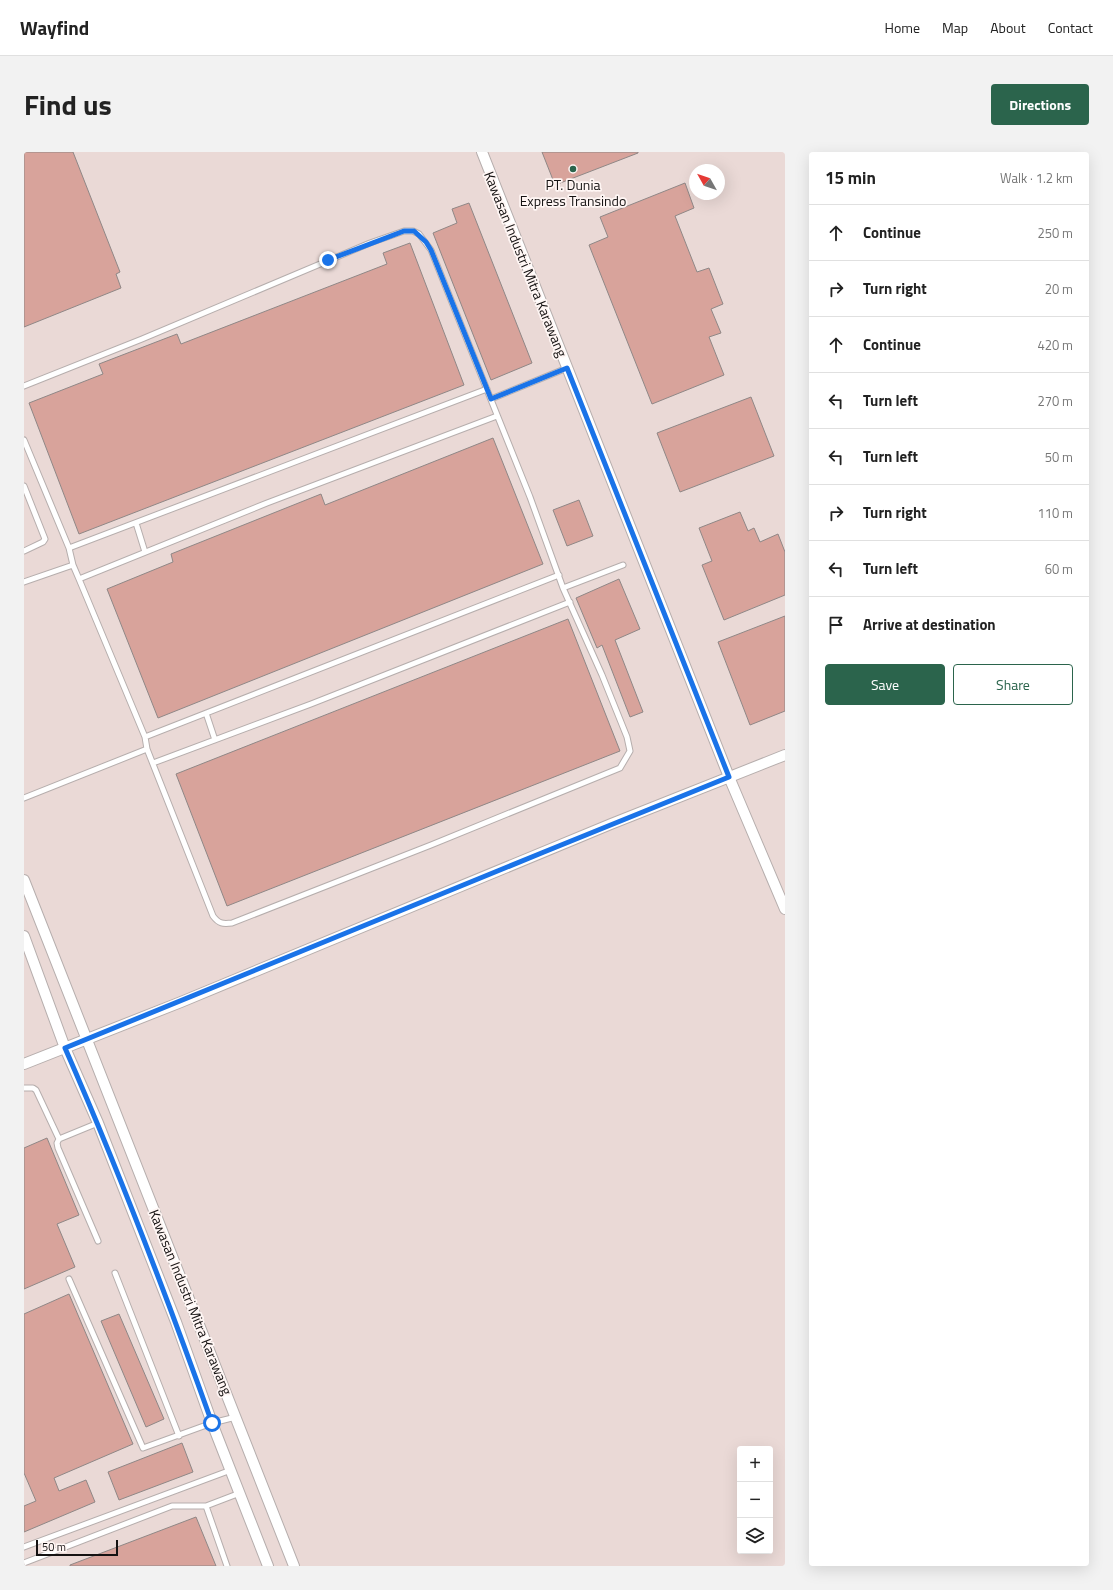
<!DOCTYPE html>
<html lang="en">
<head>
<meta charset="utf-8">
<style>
  body { margin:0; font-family:"Titillium Web",sans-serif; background:#f2f2f2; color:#222 }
  .controls { position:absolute; right:12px; bottom:12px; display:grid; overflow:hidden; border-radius:4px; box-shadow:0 4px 16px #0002 }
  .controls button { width:36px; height:36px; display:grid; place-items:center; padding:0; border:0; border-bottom:1px solid #e0e0e0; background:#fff; color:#222; font:20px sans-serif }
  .compass { position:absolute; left:665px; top:12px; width:36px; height:36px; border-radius:50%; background:#fff; box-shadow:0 4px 16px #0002; rotate:310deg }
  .scale { position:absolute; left:12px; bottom:10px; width:82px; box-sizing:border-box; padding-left:4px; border:2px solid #151212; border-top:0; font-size:11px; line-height:14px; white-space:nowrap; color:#151212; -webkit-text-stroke:3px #fff6f4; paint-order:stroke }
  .stop { position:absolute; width:12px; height:12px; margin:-9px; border:3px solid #1a73e8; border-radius:50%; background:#fff }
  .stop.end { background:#1a73e8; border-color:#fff; box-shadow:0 1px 4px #0008 }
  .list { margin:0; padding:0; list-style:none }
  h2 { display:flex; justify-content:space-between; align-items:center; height:52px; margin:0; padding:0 16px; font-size:17px }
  h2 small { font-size:13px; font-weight:400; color:#767676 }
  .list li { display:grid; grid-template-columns:26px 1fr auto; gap:12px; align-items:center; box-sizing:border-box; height:56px; padding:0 16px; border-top:1px solid #e0e0e0 }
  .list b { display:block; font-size:15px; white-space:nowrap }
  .list em { font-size:13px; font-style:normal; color:#767676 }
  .actions { display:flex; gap:8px; padding:12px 16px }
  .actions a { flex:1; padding:9px 0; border:1px solid #2b644c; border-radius:4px; text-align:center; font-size:14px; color:#2b644c }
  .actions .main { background:#2b644c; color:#fff }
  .icon { flex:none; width:22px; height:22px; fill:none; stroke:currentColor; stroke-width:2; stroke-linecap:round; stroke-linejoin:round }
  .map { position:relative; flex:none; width:761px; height:1414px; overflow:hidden; border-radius:4px }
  header { display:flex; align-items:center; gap:24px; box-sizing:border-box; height:56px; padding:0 20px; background:#fff; border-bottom:1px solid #e0e0e0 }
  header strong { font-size:19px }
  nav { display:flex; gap:22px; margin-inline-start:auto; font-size:14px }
  .intro { display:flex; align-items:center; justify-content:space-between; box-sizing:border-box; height:96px; padding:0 24px }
  h1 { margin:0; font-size:28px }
  .button { padding:10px 18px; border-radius:4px; background:#2b644c; color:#fff; font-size:14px; font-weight:700 }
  main { display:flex; gap:24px; padding:0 24px }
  aside { flex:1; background:#fff; border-radius:4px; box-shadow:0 4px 16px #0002 }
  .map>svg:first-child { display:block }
  .built { fill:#ead9d6; fill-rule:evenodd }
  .building { fill:#d8a39b; stroke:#8f8786 }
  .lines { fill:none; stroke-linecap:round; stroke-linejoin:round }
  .service-casing { stroke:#b6aead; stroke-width:7 }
  .minor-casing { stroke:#b6aead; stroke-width:12 }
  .service { stroke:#fff; stroke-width:5 }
  .minor { stroke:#fff; stroke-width:10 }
  .route { stroke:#1a73e8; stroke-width:5 }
  .poi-dot { fill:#2b644c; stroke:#fff6f4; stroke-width:1.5 }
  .labels { text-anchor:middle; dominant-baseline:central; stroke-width:3.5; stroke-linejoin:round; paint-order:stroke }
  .poi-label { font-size:14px; fill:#151212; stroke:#fff6f4 }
  .street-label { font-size:14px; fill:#151212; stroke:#fff6f4 }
</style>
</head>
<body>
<header>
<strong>Wayfind</strong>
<nav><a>Home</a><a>Map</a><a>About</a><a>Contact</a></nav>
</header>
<div class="intro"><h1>Find us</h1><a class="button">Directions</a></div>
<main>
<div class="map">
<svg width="761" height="1414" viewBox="0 0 761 1414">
  <rect width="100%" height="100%" fill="#f1e8e7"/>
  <path class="built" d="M0 0H761V1414H0ZM671 18H695V42H671ZM716 1297H746V1399H716Z"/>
  <path class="building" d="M0 0H49L96 120 92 122 97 136 0 175Z
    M518 0H614V1L531 33Z
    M661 31 670 56 651 64 673 120 685 116 699 152 687 157 697 181 685 185 700 223 628 252 565 93 584 85 576 65Z
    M445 51 508 211 467 228 409 81 433 71 428 57Z
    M386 91 440 233 55 382 5 251 79 222 75 212 153 182 157 192 363 112 359 101Z
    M727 245 750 304 656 340 633 281Z
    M469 286 519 412 134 566 83 437 149 410 147 402 297 342 301 353Z
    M555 348 569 384 543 394 529 358Z
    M716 360 724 379 730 376 736 390 754 382 761 400V443L700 468 678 413 688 409 675 376Z
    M595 427 616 477 591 488 619 560 606 565 578 493 573 496 552 446Z
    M761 464V559L726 573 694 490Z
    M544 467 596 599 203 754 152 622Z
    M23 986 55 1063 33 1072 51 1115 0 1137V996Z
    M45 1142 109 1292 30 1326 35 1339 62 1328 71 1350 0 1380V1354L12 1349 0 1321V1162Z
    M95 1162 140 1267 122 1275 77 1169Z
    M158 1291 169 1320 95 1348 84 1320Z
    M172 1365 192 1414H46V1413Z"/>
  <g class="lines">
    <defs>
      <path id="service" d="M0 234 118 187 346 91 380 79H389L395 82 407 98 506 345 539 436 578 523 603 585 606 599 596 616 407 693 208 771C199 772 195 772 189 764L123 597 121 585 55 427 49 413 45 396 0 288
        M467 247 543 216
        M0 334 21 387 19 390 0 399
        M112 371 121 400
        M45 396 463 237
        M55 427 243 351 473 264
        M0 430 49 413
        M539 436 599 413
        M182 561 191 588
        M121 585 535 423
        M129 611 287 552 546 450
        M0 646 123 597
        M0 936H9L12 938 35 987
        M74 971 35 987 33 991 34 996 74 1089
        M91 1121 155 1284
        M45 1127 119 1296 188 1271 212 1265
        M182 1354 203 1414
        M0 1395 207 1318
        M0 1411 148 1354H182L216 1341"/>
      <path id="minor" d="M458 0 705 625 761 757
        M0 728 270 1414
        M0 784 41 896 74 971 152 1170 188 1271 244 1414
        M0 912 157 850 587 672 761 603"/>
    </defs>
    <use href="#service" class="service-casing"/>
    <use href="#minor" class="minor-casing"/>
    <use href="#service" class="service"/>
    <use href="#minor" class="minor"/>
  </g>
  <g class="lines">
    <path class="route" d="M188 1271C143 1145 95 1019 41 896 262 807 483 714 705 625L543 216 467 247 407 98 402 90 390 79H380L304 108"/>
  </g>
  <circle class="poi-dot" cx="549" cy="17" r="4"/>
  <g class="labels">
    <g class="poi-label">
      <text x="549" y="32">PT. Dunia<tspan x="549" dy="16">Express Transindo</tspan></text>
    </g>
    <g class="street-label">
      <text transform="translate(502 112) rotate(68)">Kawasan Industri Mitra Karawang</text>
      <text transform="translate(167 1150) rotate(68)">Kawasan Industri Mitra Karawang</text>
    </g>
  </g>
</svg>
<div class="controls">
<button>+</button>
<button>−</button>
<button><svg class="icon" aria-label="layers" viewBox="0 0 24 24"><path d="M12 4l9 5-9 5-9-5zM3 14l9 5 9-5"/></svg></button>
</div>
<svg class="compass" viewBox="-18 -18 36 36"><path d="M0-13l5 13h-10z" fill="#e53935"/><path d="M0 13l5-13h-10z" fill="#767676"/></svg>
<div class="scale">50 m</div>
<div class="stop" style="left:188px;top:1271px"></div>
<div class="stop end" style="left:304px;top:108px"></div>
</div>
<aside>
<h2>15 min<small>Walk · 1.2 km</small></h2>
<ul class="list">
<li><svg class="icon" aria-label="ahead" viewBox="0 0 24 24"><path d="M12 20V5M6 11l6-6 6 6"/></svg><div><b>Continue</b></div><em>250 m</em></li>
<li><svg class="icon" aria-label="right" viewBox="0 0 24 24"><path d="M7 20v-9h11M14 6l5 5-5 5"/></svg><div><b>Turn right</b></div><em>20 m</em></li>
<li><svg class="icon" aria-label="ahead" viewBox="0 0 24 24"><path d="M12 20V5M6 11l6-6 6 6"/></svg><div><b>Continue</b></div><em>420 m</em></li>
<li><svg class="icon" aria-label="left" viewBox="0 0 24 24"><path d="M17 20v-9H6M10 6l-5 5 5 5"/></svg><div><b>Turn left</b></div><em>270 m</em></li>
<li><svg class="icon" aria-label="left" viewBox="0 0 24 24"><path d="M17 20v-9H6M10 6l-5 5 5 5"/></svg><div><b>Turn left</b></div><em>50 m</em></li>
<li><svg class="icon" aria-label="right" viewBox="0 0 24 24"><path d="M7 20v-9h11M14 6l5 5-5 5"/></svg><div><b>Turn right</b></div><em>110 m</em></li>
<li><svg class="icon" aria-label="left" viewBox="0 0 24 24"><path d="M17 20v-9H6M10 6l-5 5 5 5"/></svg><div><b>Turn left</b></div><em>60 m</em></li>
<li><svg class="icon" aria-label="arrive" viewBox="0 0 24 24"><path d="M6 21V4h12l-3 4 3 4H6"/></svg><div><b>Arrive at destination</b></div></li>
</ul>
<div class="actions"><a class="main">Save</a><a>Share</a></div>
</aside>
</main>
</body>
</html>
